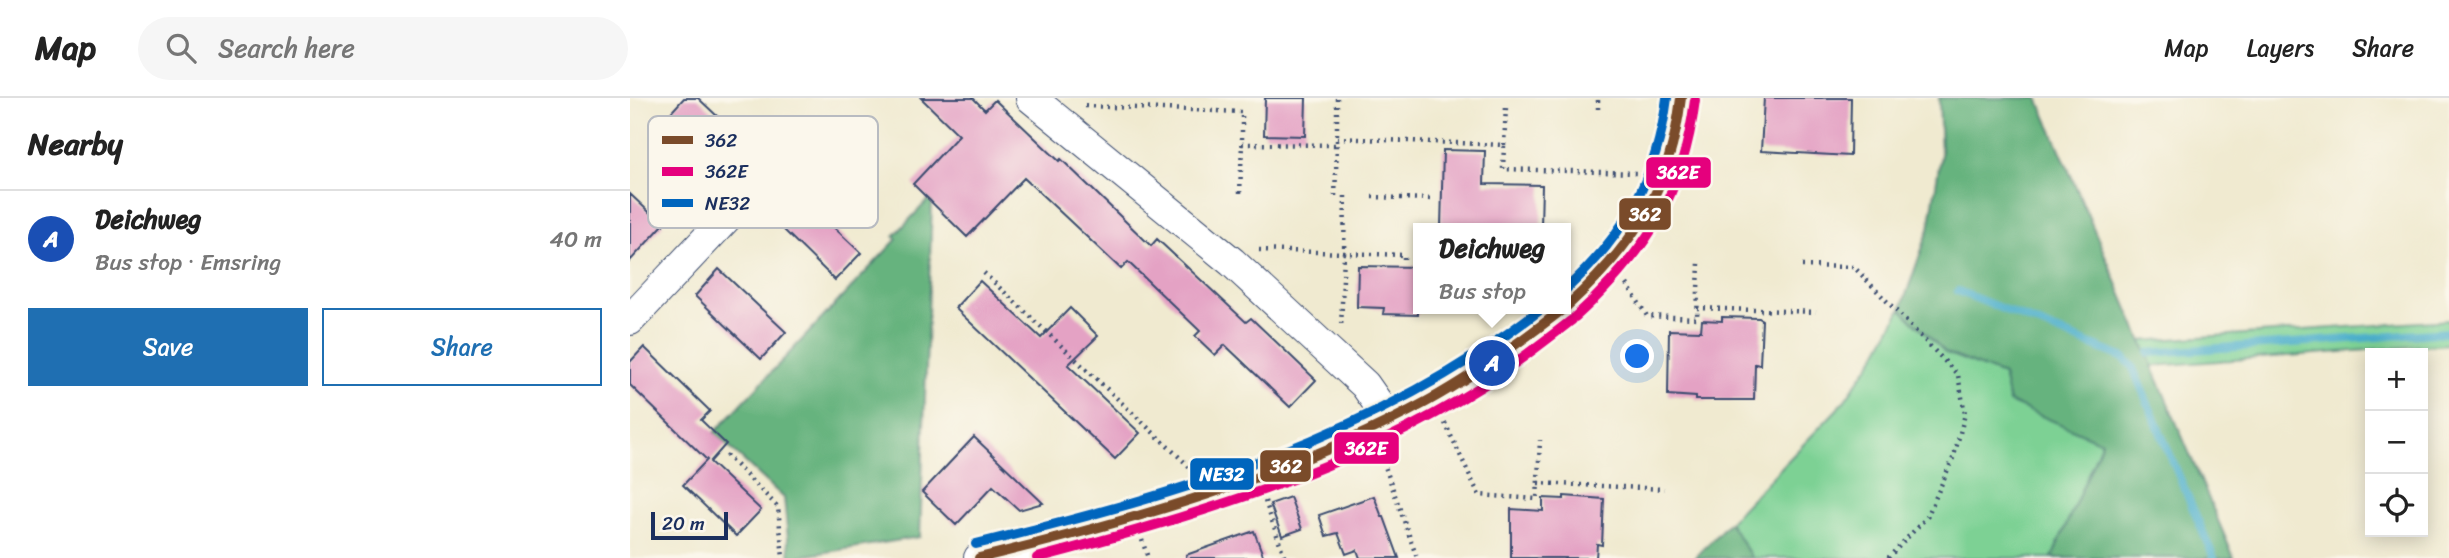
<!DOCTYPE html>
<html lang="en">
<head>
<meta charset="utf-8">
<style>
  body { margin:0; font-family:Sriracha,sans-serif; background:#f6f6f6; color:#222 }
  .controls { position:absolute; right:21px; bottom:21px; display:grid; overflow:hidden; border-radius:0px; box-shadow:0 4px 18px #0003 }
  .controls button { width:63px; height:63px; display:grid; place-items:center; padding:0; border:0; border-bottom:2px solid #e0e0e0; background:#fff; color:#222; font:35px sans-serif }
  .scale { position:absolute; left:21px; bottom:18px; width:77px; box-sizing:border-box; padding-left:7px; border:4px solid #1b2f5e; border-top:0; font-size:19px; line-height:24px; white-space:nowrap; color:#1b2f5e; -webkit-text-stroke:5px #fbf7ec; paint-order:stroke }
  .you { position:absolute; left:1008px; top:259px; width:24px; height:24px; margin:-18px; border:5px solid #fff; border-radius:50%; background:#1a73e8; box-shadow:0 0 0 10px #1a73e833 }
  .badge { display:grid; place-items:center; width:46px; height:46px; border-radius:50%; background:#1f6fb2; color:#fff; font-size:23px; font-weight:700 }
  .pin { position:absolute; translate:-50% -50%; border:4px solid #fff; box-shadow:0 2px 7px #0006 }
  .popup { position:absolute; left:783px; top:125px; width:158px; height:91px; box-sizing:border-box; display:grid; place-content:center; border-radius:0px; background:#fff; filter:drop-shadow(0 2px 5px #0005); font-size:23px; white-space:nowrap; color:#767676 }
  .popup b { font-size:26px; color:#222 }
  .popup::after { content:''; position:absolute; left:50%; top:100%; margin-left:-14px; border:14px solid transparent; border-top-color:#fff }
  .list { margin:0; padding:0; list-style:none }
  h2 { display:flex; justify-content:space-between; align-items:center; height:91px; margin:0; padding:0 28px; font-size:30px }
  h2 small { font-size:23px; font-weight:400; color:#767676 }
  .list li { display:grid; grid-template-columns:46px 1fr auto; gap:21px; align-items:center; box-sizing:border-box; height:98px; padding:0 28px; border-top:2px solid #e0e0e0 }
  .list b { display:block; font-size:26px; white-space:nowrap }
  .list p { margin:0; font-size:23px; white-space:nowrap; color:#767676 }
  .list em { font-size:23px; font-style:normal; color:#767676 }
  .actions { display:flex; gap:14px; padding:21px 28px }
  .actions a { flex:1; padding:16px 0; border:2px solid #1f6fb2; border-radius:0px; text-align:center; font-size:24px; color:#1f6fb2 }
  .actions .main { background:#1f6fb2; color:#fff }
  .icon { flex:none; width:38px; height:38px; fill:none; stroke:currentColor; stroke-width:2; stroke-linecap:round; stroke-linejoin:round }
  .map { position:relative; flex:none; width:1819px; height:460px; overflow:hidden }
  header { display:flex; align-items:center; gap:42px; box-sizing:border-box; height:98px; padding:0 35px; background:#fff; border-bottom:2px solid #e0e0e0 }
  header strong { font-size:33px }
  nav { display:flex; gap:38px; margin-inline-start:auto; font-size:24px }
  .search { width:490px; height:63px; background:#f6f6f6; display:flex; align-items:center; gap:18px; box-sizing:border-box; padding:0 24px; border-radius:38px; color:#767676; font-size:26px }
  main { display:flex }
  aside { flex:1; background:#fff }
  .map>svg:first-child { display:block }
  .green { fill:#7dd194; stroke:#4c8079; stroke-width:2 }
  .forest { fill:#66b37e; stroke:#40716e; stroke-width:2 }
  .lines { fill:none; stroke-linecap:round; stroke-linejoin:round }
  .stream { stroke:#4bafca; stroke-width:8 }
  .building { fill:#e4a2c4 }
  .minor-casing { stroke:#3b4b6f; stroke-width:32 }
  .path { stroke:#3b4b6f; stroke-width:4.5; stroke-dasharray:2 5; stroke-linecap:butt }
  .minor { stroke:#fff; stroke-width:30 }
  .bus-1-casing { stroke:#fbf7ec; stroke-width:16 }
  .bus-2-casing { stroke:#fbf7ec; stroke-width:16 }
  .bus-3-casing { stroke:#fbf7ec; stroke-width:16 }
  .bus-1 { stroke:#7a4b2a; stroke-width:10 }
  .bus-2 { stroke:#e5007d; stroke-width:10 }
  .bus-3 { stroke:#0065bd; stroke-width:10 }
  .key { fill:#fbf7ec; stroke:#b8bbc1; stroke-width:2 }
  .key-label { font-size:19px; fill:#1b2f5e }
  .line-badge { stroke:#fbf7ec; stroke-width:2.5 }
  .badge-label { font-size:19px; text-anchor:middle; font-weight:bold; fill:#fff }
</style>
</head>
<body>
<header>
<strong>Map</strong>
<div class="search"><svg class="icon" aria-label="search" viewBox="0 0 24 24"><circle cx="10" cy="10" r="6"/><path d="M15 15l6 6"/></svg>Search here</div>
<nav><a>Map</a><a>Layers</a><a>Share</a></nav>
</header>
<main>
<aside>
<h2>Nearby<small></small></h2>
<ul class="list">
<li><span class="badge" style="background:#1a4fb4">A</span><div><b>Deichweg</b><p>Bus stop · Emsring</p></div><em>40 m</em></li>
</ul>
<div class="actions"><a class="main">Save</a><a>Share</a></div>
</aside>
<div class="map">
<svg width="1819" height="460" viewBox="0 0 1819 460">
  <rect width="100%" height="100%" fill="#fbf7ec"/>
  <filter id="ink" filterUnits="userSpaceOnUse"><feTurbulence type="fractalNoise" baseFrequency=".0143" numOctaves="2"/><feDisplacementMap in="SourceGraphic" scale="14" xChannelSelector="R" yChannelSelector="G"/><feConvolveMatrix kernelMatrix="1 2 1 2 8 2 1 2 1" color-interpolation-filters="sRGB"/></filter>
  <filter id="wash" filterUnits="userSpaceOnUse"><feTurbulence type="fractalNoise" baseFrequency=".00686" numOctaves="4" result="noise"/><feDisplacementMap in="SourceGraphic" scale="28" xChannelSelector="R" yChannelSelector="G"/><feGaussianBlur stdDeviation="1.57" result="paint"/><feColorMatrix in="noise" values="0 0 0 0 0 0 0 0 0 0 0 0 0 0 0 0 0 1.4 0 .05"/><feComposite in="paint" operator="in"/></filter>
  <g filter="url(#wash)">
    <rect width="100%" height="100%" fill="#f0ead0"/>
    <path class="green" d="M1271 211 1316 255 1373 277 1380 304 1472 344 1422 460H1122L1099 424 1213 305 1246 257Z
      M1819 222V246L1522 268 1511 243Z"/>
    <path class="forest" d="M1309 0H1408L1604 460H1422L1472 344 1379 304 1373 277 1316 255 1271 211 1299 131 1311 56Z
      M299 101 302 105 290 439 160 460 154 400 84 335 267 141 264 138Z
      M1099 424 1122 460H1065Z"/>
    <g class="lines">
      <path class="stream" d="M1328 193 1494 260 1502 268 1584 460
        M1519 255 1819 234"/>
    </g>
    <g id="blocks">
      <path class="building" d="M54 0H68L123 52 97 79 36 20Z
        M291 0H343L355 12 365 2 429 63 431 61 521 148 527 141 616 224 621 220 686 282 660 309 595 247 585 257 565 238 570 233 498 164 491 171 394 80 337 139 283 86 329 37Z
        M635 0H676L675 38 634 37Z
        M1134 0H1221L1220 58 1131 53Z
        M813 52 855 53 854 86 912 87 911 129 811 130Z
        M0 96 33 127 0 163Z
        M178 105 231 155 205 182 153 131Z
        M728 168 788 169V217L753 216 754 210 727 209Z
        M89 171 156 234 131 261 65 198Z
        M350 183 411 240 440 210 468 238 438 267 510 335 485 361 325 210Z
        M1092 219 1129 220 1132 222 1130 267 1125 266 1124 302H1066V299L1038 297 1039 232 1071 233 1072 222 1092 223Z
        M14 249 80 313 71 322 96 346 80 364 131 412 106 438 53 387 77 362 0 287V264Z
        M344 339 413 405 389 412 363 388 326 427 292 394Z
        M744 398 752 419H754L769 460H730L727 452 716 456 708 435 696 438 689 417Z
        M934 398 974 401 972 447 967 446 966 460H881V411L913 413V400L934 401Z
        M660 399 672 431 652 438 640 406Z
        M624 433 634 460H556V457Z"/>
    </g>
  </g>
  <g filter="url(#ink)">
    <use href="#blocks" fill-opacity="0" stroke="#3b4b6f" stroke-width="2"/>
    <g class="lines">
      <defs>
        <path id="minor" d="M401 0 602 164 735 287 761 324
          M936 209C1000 155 1046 86 1051 0
          M0 222 118 97 149 73
          M349 460C414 445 479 426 543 406 686 361 817 309 933 211"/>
      </defs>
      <use href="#minor" class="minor-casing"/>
      <path class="path" d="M455 8 612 14V46L707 47V0
        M968 11V0
        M707 40 874 47 873 71 1006 75
        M874 47 876 9
        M610 95 612 46
        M705 98 707 47
        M715 98 714 155 774 157V166
        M742 99 802 101
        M629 152 714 155 711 230
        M1172 168 1224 169 1328 277 1335 316 1324 358 1297 419 1258 460
        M354 175 564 373
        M997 186 1017 218 1067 220 1069 164
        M1067 210 1186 214
        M815 325 849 397 907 401 910 342
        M96 357 148 409 153 460
        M751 357 787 460
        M908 385 1034 391
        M635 403 655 460
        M512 442 518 460"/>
      <use href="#minor" class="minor"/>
      <defs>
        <path id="bus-1" d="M936 209C1004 147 1040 93 1051 0
          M349 460C498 424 661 378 796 304 845 277 889 245 933 211"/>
        <path id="bus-2" d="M945 219C1016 155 1053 98 1065 2
          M407 460C559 420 718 373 852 288 883 268 912 245 942 222"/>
        <path id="bus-3" d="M936 191C995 137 1027 80 1037 0
          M346 446C544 399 749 338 911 211"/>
      </defs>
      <use href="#bus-1" class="bus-1-casing"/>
      <use href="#bus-2" class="bus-2-casing"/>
      <use href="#bus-3" class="bus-3-casing"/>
      <use href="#bus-1" class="bus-1"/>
      <use href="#bus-2" class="bus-2"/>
      <use href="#bus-3" class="bus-3"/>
    </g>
  </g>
  <rect x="18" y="18" width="230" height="112" rx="10" class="key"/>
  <rect x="32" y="38" width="31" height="8" fill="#7a4b2a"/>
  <rect x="32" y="69" width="31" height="9" fill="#e5007d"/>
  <rect x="32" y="101" width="31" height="8" fill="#0065bd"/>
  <g class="key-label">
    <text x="75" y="49">362</text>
    <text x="75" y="80">362E</text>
    <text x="75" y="112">NE32</text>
  </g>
  <g class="line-badge">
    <rect x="1015" y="58" width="67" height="33" rx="7" fill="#e5007d"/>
    <rect x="988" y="99" width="54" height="34" rx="7" fill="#7a4b2a"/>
    <rect x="703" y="333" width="67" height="34" rx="7" fill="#e5007d"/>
    <rect x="629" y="351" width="53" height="34" rx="7" fill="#7a4b2a"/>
    <rect x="559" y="359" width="66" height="34" rx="7" fill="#0065bd"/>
  </g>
  <g class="badge-label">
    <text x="1048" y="81">362E</text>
    <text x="1015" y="123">362</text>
    <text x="736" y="357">362E</text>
    <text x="656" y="375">362</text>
    <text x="592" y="383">NE32</text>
  </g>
</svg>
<div class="controls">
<button>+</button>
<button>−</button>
<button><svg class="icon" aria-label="locate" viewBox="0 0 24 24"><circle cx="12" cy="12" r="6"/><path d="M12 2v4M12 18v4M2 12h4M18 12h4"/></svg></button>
</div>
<div class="scale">20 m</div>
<div class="you"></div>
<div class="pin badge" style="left:862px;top:265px;background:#1a4fb4">A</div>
<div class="popup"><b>Deichweg</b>Bus stop</div>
</div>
</main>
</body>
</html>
